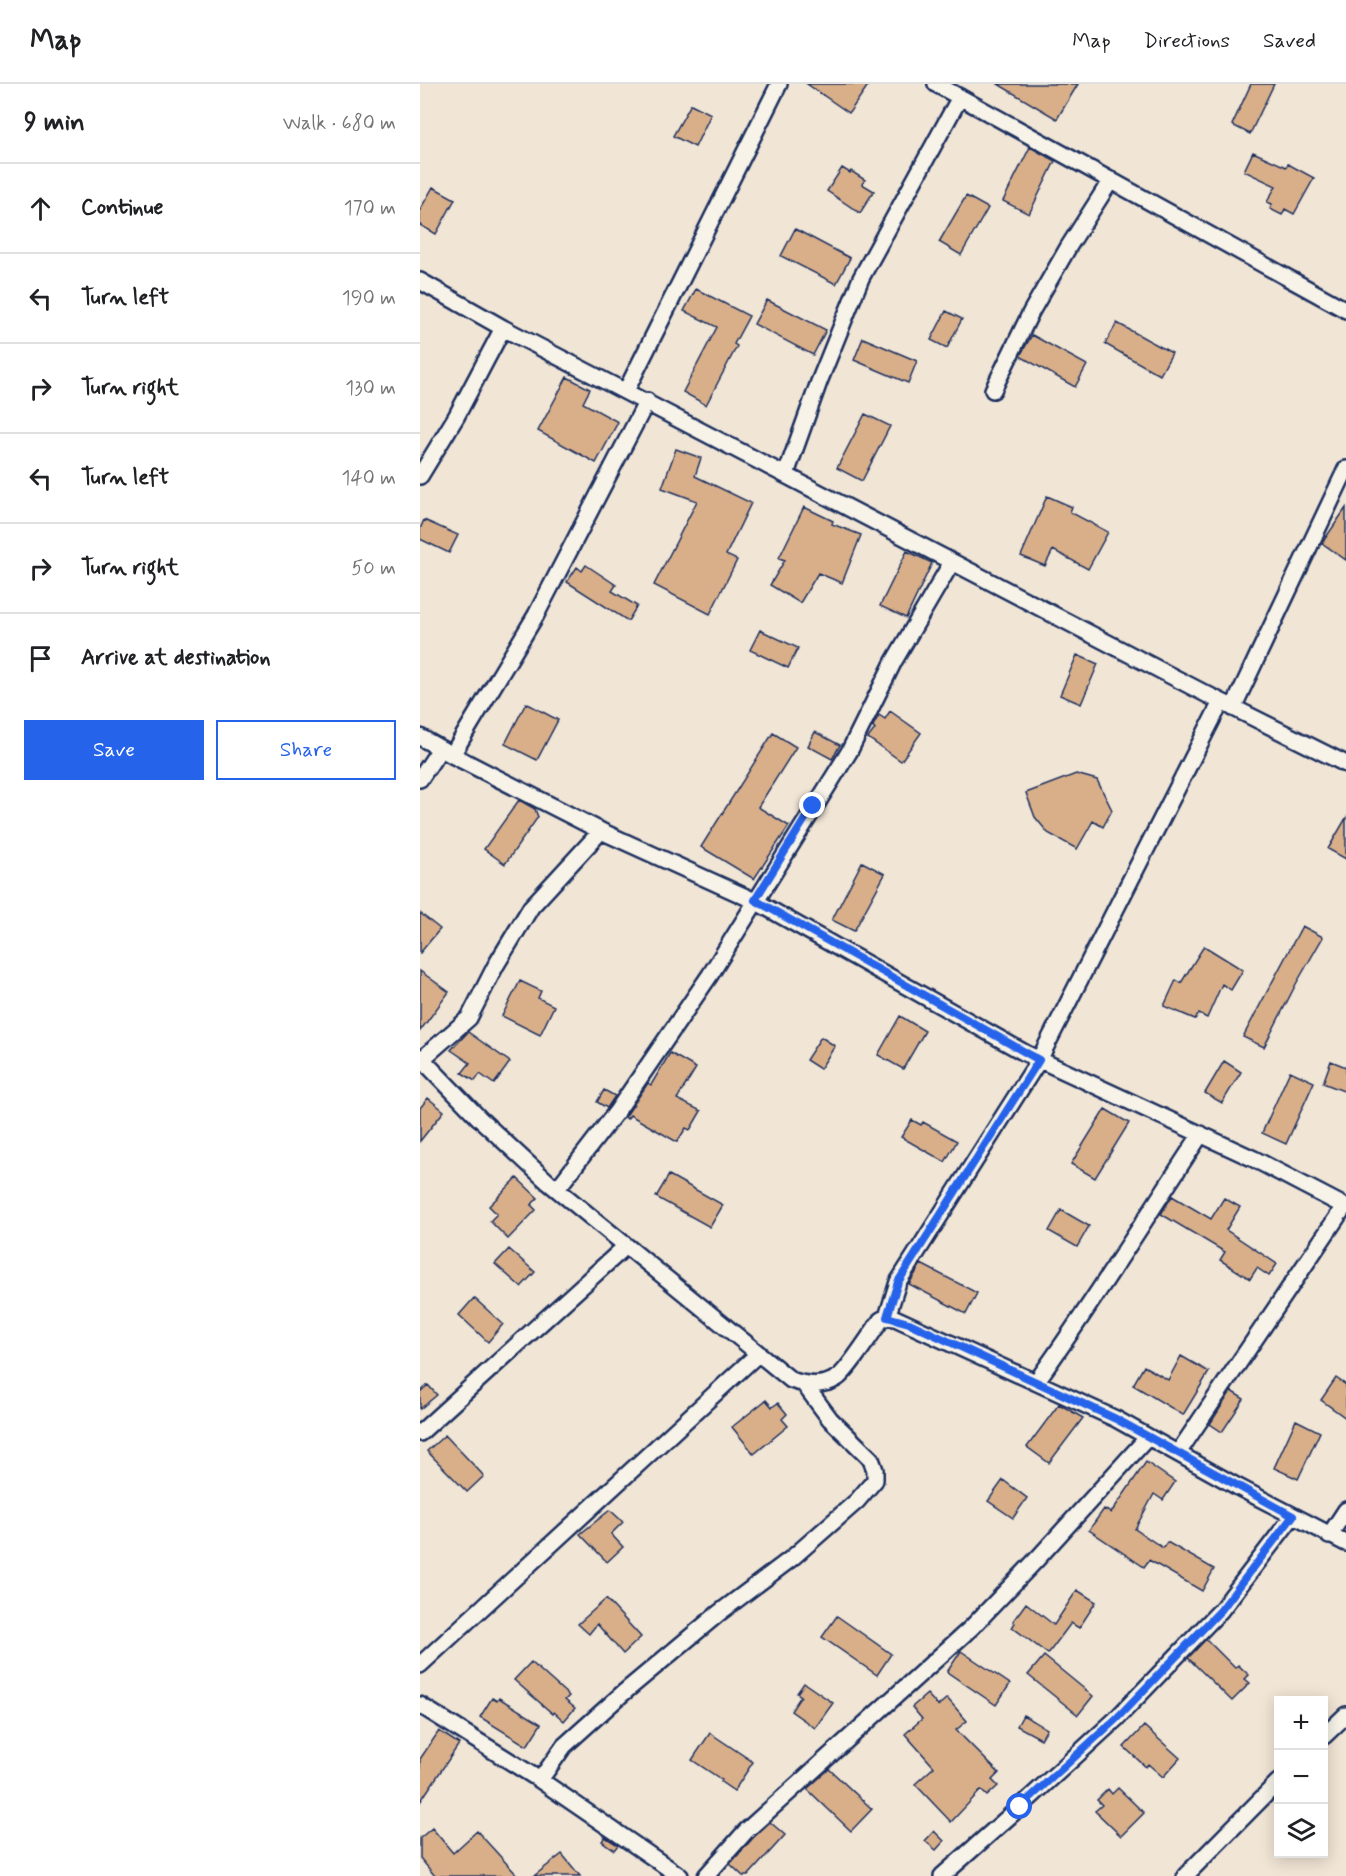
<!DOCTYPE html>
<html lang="en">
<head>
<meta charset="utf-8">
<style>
  body { margin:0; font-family:Mynerve,sans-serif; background:#f6f6f6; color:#202124 }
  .controls { position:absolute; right:18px; bottom:18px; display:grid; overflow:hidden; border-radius:0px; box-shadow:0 3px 15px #0003 }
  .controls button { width:54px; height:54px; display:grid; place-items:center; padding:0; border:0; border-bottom:2px solid #e0e0e0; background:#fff; color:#202124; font:30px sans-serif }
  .stop { position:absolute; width:18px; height:18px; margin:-14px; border:4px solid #2563eb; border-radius:50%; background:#fff }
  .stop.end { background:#2563eb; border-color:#fff; box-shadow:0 2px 6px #0008 }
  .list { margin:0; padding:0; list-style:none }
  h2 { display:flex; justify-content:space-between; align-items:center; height:78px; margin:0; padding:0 24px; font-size:26px }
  h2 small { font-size:20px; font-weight:400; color:#757577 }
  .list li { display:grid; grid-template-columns:39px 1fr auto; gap:18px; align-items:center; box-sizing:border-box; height:90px; padding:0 24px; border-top:2px solid #e0e0e0 }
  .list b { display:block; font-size:22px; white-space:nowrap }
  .list em { font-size:20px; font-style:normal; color:#757577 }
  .actions { display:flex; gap:12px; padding:18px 24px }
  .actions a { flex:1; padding:14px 0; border:2px solid #2563eb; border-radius:0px; text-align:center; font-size:21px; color:#2563eb }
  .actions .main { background:#2563eb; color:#fff }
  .icon { flex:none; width:33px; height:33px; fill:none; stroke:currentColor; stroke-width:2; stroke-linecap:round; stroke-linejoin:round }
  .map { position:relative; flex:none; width:926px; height:1792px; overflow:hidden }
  header { display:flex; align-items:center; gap:36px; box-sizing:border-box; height:84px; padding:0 30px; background:#fff; border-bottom:2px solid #e0e0e0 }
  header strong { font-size:28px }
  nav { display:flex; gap:33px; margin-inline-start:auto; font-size:21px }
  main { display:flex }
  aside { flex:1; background:#fff }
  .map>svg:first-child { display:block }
  .building { fill:#d9af8a; stroke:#1b2f5e; stroke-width:1.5 }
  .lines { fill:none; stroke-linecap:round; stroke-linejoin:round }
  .minor-casing { stroke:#1b2f5e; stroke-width:20 }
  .minor { stroke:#f7f3e8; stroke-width:15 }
  .route { stroke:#2563eb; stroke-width:8 }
</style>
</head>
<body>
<header>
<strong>Map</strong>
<nav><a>Map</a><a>Directions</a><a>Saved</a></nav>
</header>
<main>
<aside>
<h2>9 min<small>Walk · 680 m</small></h2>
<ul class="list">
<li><svg class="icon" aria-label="ahead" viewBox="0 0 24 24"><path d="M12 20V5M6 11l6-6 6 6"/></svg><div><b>Continue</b></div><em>170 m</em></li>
<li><svg class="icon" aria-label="left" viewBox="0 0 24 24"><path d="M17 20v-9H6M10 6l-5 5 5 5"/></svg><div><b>Turn left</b></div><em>190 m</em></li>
<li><svg class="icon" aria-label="right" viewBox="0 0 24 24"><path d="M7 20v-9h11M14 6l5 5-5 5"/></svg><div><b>Turn right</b></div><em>130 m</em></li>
<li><svg class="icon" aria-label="left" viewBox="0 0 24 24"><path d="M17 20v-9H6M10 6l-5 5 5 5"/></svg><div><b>Turn left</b></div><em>140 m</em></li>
<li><svg class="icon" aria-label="right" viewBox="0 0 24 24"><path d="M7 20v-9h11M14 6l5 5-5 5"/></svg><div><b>Turn right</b></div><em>50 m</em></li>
<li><svg class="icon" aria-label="arrive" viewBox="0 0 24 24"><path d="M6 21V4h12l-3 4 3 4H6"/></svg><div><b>Arrive at destination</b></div></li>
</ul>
<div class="actions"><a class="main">Save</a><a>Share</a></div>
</aside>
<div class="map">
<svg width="926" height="1792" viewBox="0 0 926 1792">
  <rect width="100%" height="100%" fill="#f1e5d5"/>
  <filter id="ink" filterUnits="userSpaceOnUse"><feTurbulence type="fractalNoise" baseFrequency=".0167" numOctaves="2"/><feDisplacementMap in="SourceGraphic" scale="12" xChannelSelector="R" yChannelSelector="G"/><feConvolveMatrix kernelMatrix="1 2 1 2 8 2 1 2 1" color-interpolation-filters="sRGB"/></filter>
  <g filter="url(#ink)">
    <path class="building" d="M387 0H449L429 29Z
      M578 0H658L637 35Z
      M831 0H854L830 50 812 41Z
      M271 20 291 30 275 63 253 52Z
      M610 63 635 77 609 130 583 117Z
      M833 68 866 83 868 80 894 94 874 130 865 125 862 131 850 125 852 120 847 118 856 102 824 87Z
      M422 84 430 89 431 87 445 96 442 100 454 107 440 129 407 107Z
      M13 103 35 115 16 150 0 141V126Z
      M546 112 568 124 541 171 519 158Z
      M375 145 430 174 416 200 361 172Z
      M276 205 329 232 314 260 317 262 286 321 263 308 297 243 264 227Z
      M347 216 406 246 393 271 334 240Z
      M526 227 542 235 527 264 511 256Z
      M697 239 752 269 740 291 685 260Z
      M612 251 667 281 655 303 600 272Z
      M443 254 497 277 488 299 434 276Z
      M147 293 170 305 163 319 198 338 176 379 118 347Z
      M445 330 470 342 442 397 417 384Z
      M256 365 281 374 275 392 331 419 306 471 317 476 290 530 234 501 277 417 242 404Z
      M627 412 652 423 650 428 688 448 668 485 633 466 625 482 601 472Z
      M384 423 413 437 412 440 441 451 422 499 398 489 380 519 350 501 365 476 359 474Z
      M926 424V476L902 459Z
      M4 436 38 451 29 469 0 455V445Z
      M487 467 512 479 486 534 460 522Z
      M166 481 196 501 192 507 217 522 208 537 147 498 157 483 162 487Z
      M340 546 378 564 368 584 330 566Z
      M657 571 678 580 661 620 640 611Z
      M106 619 138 636 117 676 85 660Z
      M470 627 501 649 481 677 448 654 455 645 453 642 459 631 465 635Z
      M395 648 420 661 412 675 388 662Z
      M353 649 376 663 338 723 369 742 334 795 281 763Z
      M656 690 677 696 692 726 683 743 673 737 657 765 628 749 615 733 606 709Z
      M99 716 115 725 118 733 85 780 64 765Z
      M926 734V775L908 765Z
      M442 778 465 790 434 847 412 836Z
      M0 829 20 845 0 869Z
      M882 842 903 853 876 900 844 963 823 953Z
      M784 862 823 886 811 906 802 900 787 934 779 930 775 935 744 922 756 896 761 899Z
      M0 887 29 908 0 947Z
      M100 897 121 907 118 914 134 922 120 951 82 932Z
      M480 932 505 947 483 985 458 971Z
      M48 948 90 978 74 1000 60 990 55 997 42 989 50 979 31 966Z
      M401 953 415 962 400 985 386 976Z
      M250 969 276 984 257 1015 281 1027 270 1046 266 1044 257 1058 210 1031 207 1035 205 1033 228 999 231 1001Z
      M804 977 821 988 802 1019 785 1009Z
      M911 977 926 983V1008L903 999Z
      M870 987 894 998 866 1060 842 1049Z
      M184 1006 195 1012 187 1024 177 1018Z
      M8 1014 24 1027 0 1057V1024Z
      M685 1025 709 1039 675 1094 651 1080Z
      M492 1036 501 1041 503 1038 537 1057 525 1078 481 1053Z
      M249 1091 303 1121 290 1143 236 1113Z
      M97 1094 118 1114 111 1121 116 1126 88 1155 70 1137 77 1130 69 1122Z
      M752 1112 791 1135 804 1114 820 1123 806 1146 857 1180 849 1192 837 1184 830 1195 800 1176 805 1168 741 1130Z
      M641 1126 669 1142 657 1163 629 1147Z
      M89 1165 115 1188 101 1203 75 1180Z
      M501 1180 557 1209 546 1230 489 1200Z
      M54 1214 83 1240 68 1258 39 1231Z
      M761 1272 789 1288 763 1331 713 1301 724 1282 748 1296Z
      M916 1294 926 1301V1334L901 1316Z
      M8 1301 17 1311 0 1325V1308Z
      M811 1307 824 1315 802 1348 790 1340Z
      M346 1316 352 1323 358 1319 367 1330 362 1335 368 1342 334 1370 312 1343Z
      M639 1320 663 1334 629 1379 607 1363Z
      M876 1336 900 1348 878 1395 854 1384Z
      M25 1351 64 1392 47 1408 7 1367Z
      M726 1378 755 1398 743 1416 734 1410 715 1445 743 1464 747 1458 794 1485 782 1507 729 1476 724 1483 669 1446 684 1425 691 1429Z
      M583 1396 607 1414 593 1434 568 1417Z
      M190 1426 203 1438 191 1450 203 1463 187 1478 160 1450Z
      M657 1506 676 1518 659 1544 651 1539 628 1570 592 1543 595 1539 593 1537 606 1519 634 1541Z
      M186 1515 221 1553 203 1570 177 1540 169 1550 158 1540Z
      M417 1532 471 1570 457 1591 402 1553Z
      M786 1555 815 1584 818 1581 829 1591 825 1595 830 1599 812 1617 768 1574Z
      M541 1567 590 1600 576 1621 527 1588Z
      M624 1572 673 1612 658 1631 608 1591Z
      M111 1578 149 1612 145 1616 155 1624 144 1637 134 1628 133 1630 94 1596Z
      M384 1599 413 1619 395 1644 371 1627 381 1612 377 1609Z
      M507 1610 518 1622 527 1614 547 1637 536 1646 579 1689 572 1696 578 1702 567 1712 561 1706 531 1738 495 1700 514 1683 485 1650 502 1635 492 1623Z
      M72 1614 77 1617 79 1614 121 1640 107 1662 60 1633Z
      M603 1631 627 1645 621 1655 597 1642Z
      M724 1642 760 1674 743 1693 728 1680 726 1683 704 1663Z
      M19 1647 39 1660 0 1718V1675Z
      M290 1649 333 1678 314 1707 301 1698 302 1696 272 1676Z
      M409 1685 452 1725 431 1747 387 1705Z
      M698 1704 724 1729 701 1752 675 1727 682 1721 677 1716 688 1705 692 1710Z
      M350 1738 365 1751 328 1792H323L310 1780 333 1754Z
      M12 1744 33 1769 57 1747 98 1792H15L0 1774V1754Z
      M514 1747 524 1757 516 1766 505 1757Z
      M185 1753 198 1761 194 1766 182 1757Z
      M142 1770 160 1792H114Z"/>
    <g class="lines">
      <defs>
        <path id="minor" d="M516 0 926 226
          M0 197 83 244 786 610 926 680
          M573 306 611 228 649 162 691 96
          M206 307 359 0
          M366 390 399 298 441 194 540 13
          M0 392 36 333 83 244
          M813 624 926 385
          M0 653 32 671 181 747 335 817 605 969 834 1075 926 1123
          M32 671 116 531 227 317
          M0 695 20 665
          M0 973 59 1034 128 1098 371 1296C385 1301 403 1303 417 1294 427 1288 453 1247 461 1236L467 1233 475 1234 696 1335 818 1403 926 1459
          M2 975 49 934 76 881 111 823 181 747
          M137 1105 197 1027 290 891 429 668 474 577 532 478
          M467 1233 478 1198 619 976 801 618
          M616 1298C674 1218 726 1133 781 1050
          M0 1349 206 1162
          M758 1369 924 1123
          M909 1452 926 1426
          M0 1581 338 1270
          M0 1621 120 1696 260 1792
          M904 1652 926 1631
          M120 1696 144 1662 202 1610 299 1529 372 1474 437 1417 455 1396V1386L451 1375 410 1335 384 1300
          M286 1792 326 1747 551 1544 618 1474 728 1353
          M522 1792 600 1723 696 1635 801 1526 873 1432
          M765 1792 858 1698"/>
      </defs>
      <use href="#minor" class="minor-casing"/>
      <use href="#minor" class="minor"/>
    </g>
  </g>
  <g class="lines" filter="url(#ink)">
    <path class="route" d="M393 722 335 816 619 976 478 1198 467 1233 489 1239 696 1335 873 1432 801 1526 696 1635 600 1723"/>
  </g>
</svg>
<div class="controls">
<button>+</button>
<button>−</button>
<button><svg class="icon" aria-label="layers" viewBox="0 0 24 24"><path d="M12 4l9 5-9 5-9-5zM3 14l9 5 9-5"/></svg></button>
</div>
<div class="stop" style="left:600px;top:1723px"></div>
<div class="stop end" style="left:393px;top:722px"></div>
</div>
</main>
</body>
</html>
